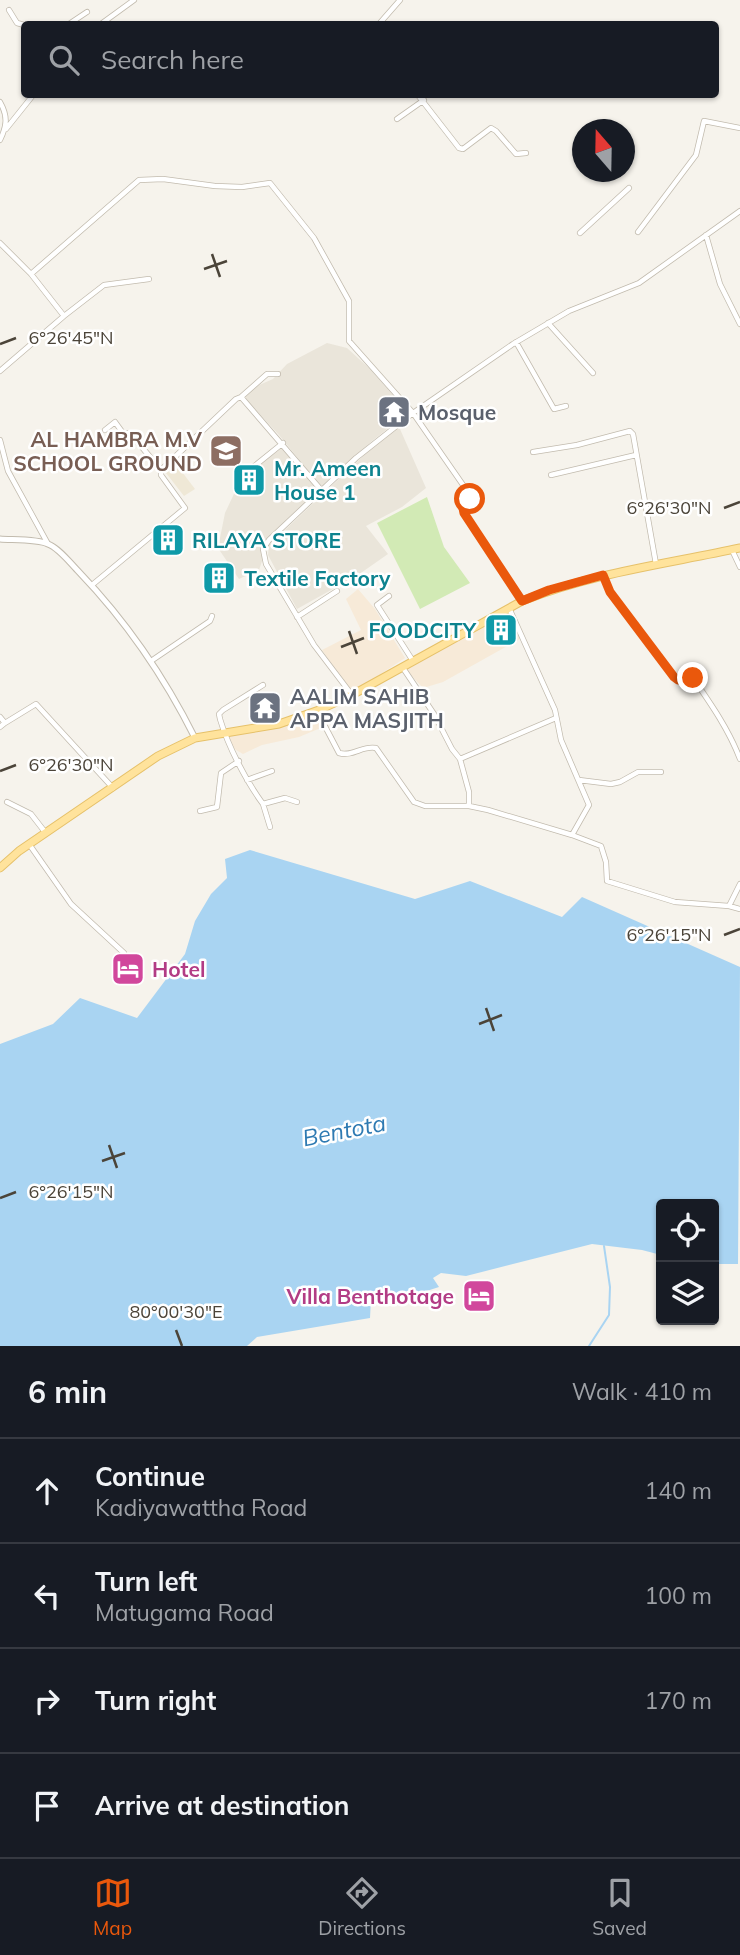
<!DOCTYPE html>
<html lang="en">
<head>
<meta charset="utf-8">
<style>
  body { margin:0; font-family:Mulish,sans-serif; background:#242831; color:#f1f3f6 }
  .controls { position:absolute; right:21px; bottom:21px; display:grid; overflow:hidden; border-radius:7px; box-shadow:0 2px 5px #0004 }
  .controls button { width:63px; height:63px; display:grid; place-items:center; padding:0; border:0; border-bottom:2px solid #363941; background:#171b24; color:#f1f3f6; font:35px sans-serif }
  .compass { position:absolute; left:572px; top:119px; width:63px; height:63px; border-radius:50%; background:#171b24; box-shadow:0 2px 5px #0004; rotate:340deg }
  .stop { position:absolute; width:21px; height:21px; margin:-16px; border:5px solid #ea580c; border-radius:50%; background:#fff }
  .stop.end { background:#ea580c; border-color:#fff; box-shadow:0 2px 7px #0008 }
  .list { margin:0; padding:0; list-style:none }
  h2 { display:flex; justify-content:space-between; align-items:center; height:91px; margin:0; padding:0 28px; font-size:30px }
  h2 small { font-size:23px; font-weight:400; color:#9ea1a6 }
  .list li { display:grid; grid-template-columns:46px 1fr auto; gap:21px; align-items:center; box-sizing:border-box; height:105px; padding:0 28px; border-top:2px solid #363941 }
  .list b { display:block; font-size:26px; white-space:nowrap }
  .list p { margin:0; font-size:23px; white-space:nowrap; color:#9ea1a6 }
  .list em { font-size:23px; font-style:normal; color:#9ea1a6 }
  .icon { flex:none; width:38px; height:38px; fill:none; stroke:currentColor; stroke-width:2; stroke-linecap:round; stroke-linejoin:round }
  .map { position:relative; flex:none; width:740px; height:1346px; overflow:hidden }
  .search { position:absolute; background:#171b24; box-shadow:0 2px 5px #0004; left:21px; right:21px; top:21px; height:77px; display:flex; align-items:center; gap:18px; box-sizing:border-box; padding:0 24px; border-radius:7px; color:#9ea1a6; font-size:26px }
  .sheet { height:511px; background:#171b24 }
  nav { display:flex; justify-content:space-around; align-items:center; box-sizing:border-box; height:98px; border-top:2px solid #363941; background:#171b24; font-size:19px; color:#9ea1a6 }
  nav a { display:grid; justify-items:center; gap:4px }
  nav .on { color:#ea580c }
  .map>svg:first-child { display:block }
  .residential { fill:#eae5da }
  .commercial { fill:#f7ead8 }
  .education { fill:#efe8d6 }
  .green { fill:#d2eab5 }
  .water { fill:#a9d4f2 }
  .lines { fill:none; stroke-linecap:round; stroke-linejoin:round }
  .stream { stroke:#a9d4f2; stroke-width:2 }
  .minor-casing { stroke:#c2bbae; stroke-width:6 }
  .tertiary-casing { stroke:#c2bbae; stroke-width:7 }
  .primary-casing { stroke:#e6c16a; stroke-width:9 }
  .minor { stroke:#fff; stroke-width:4.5 }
  .tertiary { stroke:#fff; stroke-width:5 }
  .primary { stroke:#ffe39c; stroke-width:7 }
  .route { stroke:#ea580c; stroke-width:9 }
  .ticks { fill:none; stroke:#4b4439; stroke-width:2.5 }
  .labels { text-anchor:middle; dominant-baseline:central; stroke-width:5; stroke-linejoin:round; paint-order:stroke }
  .worship-label { font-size:21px; font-weight:bold; fill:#5b616d; stroke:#fff; text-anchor:start }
  .education-label { font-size:21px; font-weight:bold; fill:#785e54; stroke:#fff; text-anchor:end }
  .culture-label { font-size:21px; font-weight:bold; fill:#0d838f; stroke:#fff; text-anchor:start }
  .hotel-label { font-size:21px; font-weight:bold; fill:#b23c85; stroke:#fff; text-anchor:start }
  .water-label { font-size:23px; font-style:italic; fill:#2e7ab2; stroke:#fff }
  .ticks-label { font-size:18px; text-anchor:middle; fill:#4b4439; stroke:#fff; stroke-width:5; stroke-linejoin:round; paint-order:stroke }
</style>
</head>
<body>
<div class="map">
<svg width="740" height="1346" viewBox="0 0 740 1346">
  <rect width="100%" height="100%" fill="#f6f3ec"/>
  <path class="residential" d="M327 343 347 348 369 368 399 402 406 414 372 441 322 488 279 435 243 396 252 388 273 379 287 364Z
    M396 429H400L426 488 402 507 366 526 388 554 358 575 297 609 268 555 269 545 378 442Z
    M283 447 320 489 271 535 259 570 239 579 218 548 225 513 241 479Z"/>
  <path class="commercial" d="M358 589 375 609 405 658 352 693 322 650 361 630 346 599Z
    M507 612 520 639 443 682 423 688 406 670Z
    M316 713 323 727 299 737 262 745 243 754 231 747 227 734Z"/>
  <path class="education" d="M176 464 195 489 184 496 166 473Z"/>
  <path class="green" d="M427 497 444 547 470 583 420 609 377 523Z"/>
  <path class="water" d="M250 850 415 899 470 881 562 917 582 897 740 967 738 1264H714V1204H661V1255L642 1250 592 1244 466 1276 441 1273 433 1278 439 1287 405 1298 384 1294 371 1298 370 1318 257 1337 247 1346H0V1044L53 1024 80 998 137 1018 185 954 195 921 211 894 227 878 225 859Z"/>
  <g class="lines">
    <path class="stream" d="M589 1346 609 1315 610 1287 604 1246"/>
    <defs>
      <path id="minor" d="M9 10 17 23 24 25
        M69 24 87 12
        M101 24 134 0
        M379 24 400 0
        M417 94 459 148 463 149 491 128 496 131 516 154 526 153
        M0 102C8 116 7 126 0 140
        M397 119 424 100
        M6 129 34 94
        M638 232 696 155 704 121 740 128
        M580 233 629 188
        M706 235 720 284 740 324
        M0 243 31 274 64 316 0 371
        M31 274 139 180 163 179 215 186 242 187 270 183 314 238 349 301V341L413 413 470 495 463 508 464 513 522 601
        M64 316 104 285 149 279
        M548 323 593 373
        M516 342 554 409 566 406
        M241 397 267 374H278
        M105 430 115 422 123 433H130L161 470
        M0 440 8 471 48 544
        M533 452 577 445 630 431 633 434 656 564
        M551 475 636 455
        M242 476 283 443
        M732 550 740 567
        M604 577 610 592 674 677 678 680 693 678C711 704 729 730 740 759
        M92 585 185 508 161 475V470L236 399 241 397 322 491
        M389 596 377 605 413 661
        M297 617 337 591
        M151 661 210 621 212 616
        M403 668 434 714 452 749 460 759 556 718
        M263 685 223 710 219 714 220 719C228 746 246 781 263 804L285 798 297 802
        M352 695 314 645 266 564 263 549 269 540 356 458 413 413 513 344 569 311 639 283 740 211
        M317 711 339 753C353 757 363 745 376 748L414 802 425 806H469L488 810 572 835 589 805 561 740 555 710 509 608
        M0 717 5 723 0 727
        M5 723 36 704 113 788
        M460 759 469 792V806
        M247 780 272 771
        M579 780 611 784 620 782 638 772H661
        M7 802 31 814 45 832
        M263 804 270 827
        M200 811 217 807 221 773 239 761
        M572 835 601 846 606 862 607 881 675 902 729 906 740 909
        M29 844 71 904 124 953
        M729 906 740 884"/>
      <path id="tertiary" d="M0 539C12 540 38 539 48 544 59 548 71 564 79 572 127 622 165 678 195 738"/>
      <path id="primary" d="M0 868 19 851 158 756 195 738 279 724 319 710 352 695 522 601C593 573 666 564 740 548"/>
    </defs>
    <use href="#minor" class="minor-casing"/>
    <use href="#tertiary" class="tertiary-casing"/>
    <use href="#primary" class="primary-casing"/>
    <use href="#minor" class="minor"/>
    <use href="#tertiary" class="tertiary"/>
    <use href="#primary" class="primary"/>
  </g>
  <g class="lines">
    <path class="route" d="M470 499 463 508 464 513 522 601 549 590 603 575 610 592 674 677 678 680 693 678"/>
  </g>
  <path class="ticks" d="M212 254 220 277M204 269 227 261M0 344 16 338M724 508 740 502M349 631 357 654M341 647 364 638M0 771 16 765M724 935 740 929M486 1008 494 1031M479 1024 502 1015M109 1145 117 1168M102 1161 125 1153M0 1198 16 1192M176 1330 182 1346"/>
  <defs>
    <symbol id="temple-square" viewBox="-11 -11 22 22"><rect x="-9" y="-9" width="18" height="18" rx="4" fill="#6b7280" stroke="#fff"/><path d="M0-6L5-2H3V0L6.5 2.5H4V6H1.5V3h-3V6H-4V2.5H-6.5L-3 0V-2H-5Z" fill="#fff"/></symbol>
    <symbol id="school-square" viewBox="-11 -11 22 22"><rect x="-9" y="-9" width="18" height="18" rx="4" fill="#8d6e63" stroke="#fff"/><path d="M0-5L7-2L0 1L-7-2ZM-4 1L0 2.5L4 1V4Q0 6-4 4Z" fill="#fff"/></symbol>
    <symbol id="building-square" viewBox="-11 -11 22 22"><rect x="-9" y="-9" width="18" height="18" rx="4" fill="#0f9aa8" stroke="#fff"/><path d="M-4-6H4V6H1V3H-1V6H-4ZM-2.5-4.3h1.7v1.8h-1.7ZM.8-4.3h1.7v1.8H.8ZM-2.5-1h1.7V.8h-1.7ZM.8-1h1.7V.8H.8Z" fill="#fff"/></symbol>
    <symbol id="hotel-square" viewBox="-11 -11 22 22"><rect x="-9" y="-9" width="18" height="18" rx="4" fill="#d1479c" stroke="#fff"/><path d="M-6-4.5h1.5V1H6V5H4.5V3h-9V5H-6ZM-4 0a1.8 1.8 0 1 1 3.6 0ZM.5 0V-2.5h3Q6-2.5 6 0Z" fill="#fff"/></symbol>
  </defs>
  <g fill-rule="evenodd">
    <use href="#temple-square" x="375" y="393" width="38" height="38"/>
    <use href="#school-square" x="207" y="432" width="38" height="38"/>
    <use href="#building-square" x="230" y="461" width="38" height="38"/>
    <use href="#building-square" x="149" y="521" width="38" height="38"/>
    <use href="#building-square" x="200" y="559" width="38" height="38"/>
    <use href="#building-square" x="482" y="611" width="38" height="38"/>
    <use href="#temple-square" x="246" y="689" width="38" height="38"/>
    <use href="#hotel-square" x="109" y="950" width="38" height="38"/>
    <use href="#hotel-square" x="460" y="1277" width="38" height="38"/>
  </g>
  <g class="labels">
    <g class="worship-label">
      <text x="418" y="412">Mosque</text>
      <text x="290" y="696">AALIM SAHIB<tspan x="290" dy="24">APPA MASJITH</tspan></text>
    </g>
    <g class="education-label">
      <text x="202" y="439">AL HAMBRA M.V<tspan x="202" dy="24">SCHOOL GROUND</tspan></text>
    </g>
    <g class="culture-label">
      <text x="274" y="468">Mr. Ameen<tspan x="274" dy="24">House 1</tspan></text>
      <text x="192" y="540">RILAYA STORE</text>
      <text x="244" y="578">Textile Factory</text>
      <text x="476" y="630" text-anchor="end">FOODCITY</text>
    </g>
    <g class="hotel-label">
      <text x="152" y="969">Hotel</text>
      <text x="454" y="1296" text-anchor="end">Villa Benthotage</text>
    </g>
    <g class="water-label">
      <text transform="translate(344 1130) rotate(-11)">Bentota</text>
    </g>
  </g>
  <g class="ticks-label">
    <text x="71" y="344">6°26'45"N</text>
    <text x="669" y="514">6°26'30"N</text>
    <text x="71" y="771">6°26'30"N</text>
    <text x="669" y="941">6°26'15"N</text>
    <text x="71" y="1198">6°26'15"N</text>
    <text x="176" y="1318">80°00'30"E</text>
  </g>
</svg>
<div class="controls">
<button><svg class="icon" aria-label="locate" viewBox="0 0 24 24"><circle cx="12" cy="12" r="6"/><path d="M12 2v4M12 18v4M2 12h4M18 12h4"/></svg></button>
<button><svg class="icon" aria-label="layers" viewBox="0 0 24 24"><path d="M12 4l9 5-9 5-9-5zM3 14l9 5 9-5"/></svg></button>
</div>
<svg class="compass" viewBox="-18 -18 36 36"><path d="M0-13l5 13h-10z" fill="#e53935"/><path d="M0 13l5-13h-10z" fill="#9ea1a6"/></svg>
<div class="stop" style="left:470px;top:499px"></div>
<div class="stop end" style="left:693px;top:678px"></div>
<div class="search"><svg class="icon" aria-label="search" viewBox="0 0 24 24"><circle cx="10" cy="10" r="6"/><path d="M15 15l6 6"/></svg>Search here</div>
</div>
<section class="sheet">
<h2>6 min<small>Walk · 410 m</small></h2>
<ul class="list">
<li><svg class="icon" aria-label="ahead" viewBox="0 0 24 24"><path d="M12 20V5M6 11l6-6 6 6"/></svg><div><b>Continue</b><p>Kadiyawattha Road</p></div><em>140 m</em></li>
<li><svg class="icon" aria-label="left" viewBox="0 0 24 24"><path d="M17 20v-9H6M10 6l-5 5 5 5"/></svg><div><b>Turn left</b><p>Matugama Road</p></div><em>100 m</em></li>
<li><svg class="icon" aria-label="right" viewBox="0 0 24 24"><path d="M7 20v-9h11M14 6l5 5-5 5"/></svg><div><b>Turn right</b></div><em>170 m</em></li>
<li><svg class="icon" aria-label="arrive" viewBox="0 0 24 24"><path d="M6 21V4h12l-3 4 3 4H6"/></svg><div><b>Arrive at destination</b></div></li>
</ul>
</section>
<nav>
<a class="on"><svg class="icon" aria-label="map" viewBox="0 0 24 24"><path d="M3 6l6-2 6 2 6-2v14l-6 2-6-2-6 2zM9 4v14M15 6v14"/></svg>Map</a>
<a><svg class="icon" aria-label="directions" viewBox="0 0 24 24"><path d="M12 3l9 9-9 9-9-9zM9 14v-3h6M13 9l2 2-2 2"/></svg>Directions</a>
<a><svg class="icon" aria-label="saved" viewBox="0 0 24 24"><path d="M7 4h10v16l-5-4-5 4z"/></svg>Saved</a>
</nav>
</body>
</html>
